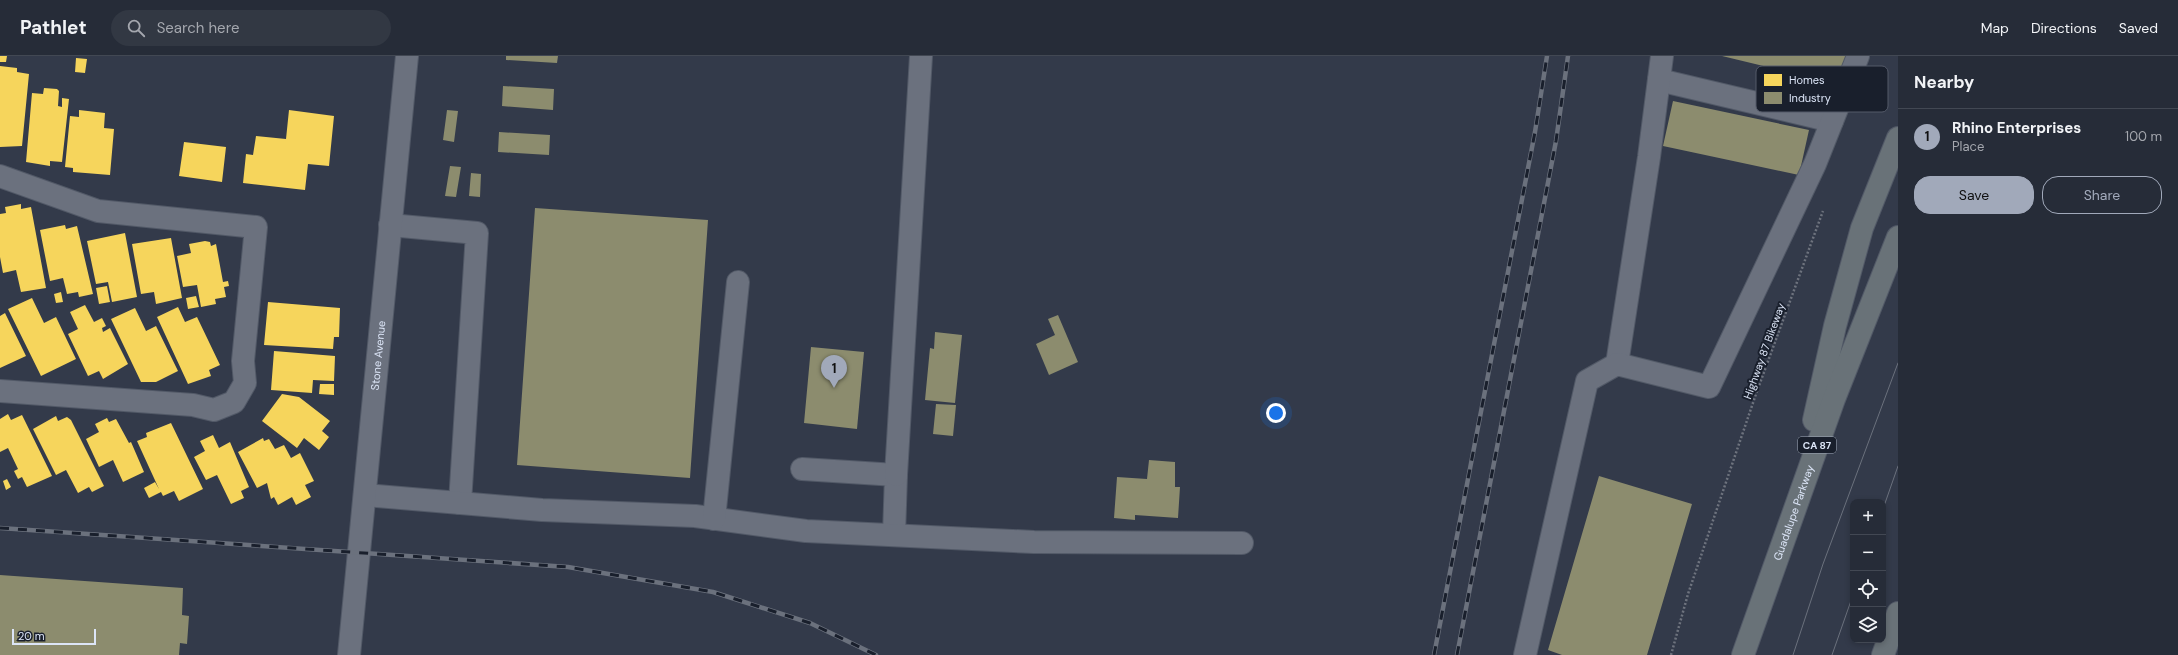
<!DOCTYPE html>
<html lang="en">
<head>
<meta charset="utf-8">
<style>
  body { margin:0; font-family:"DM Sans",sans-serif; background:#323843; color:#f1f3f6 }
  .controls { position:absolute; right:12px; bottom:12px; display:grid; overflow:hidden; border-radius:8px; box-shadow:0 2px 6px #0003 }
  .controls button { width:36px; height:36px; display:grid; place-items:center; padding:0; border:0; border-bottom:1px solid #424853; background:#262c38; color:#f1f3f6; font:20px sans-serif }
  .scale { position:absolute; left:12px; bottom:10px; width:84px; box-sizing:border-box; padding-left:4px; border:2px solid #dce5f7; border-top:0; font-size:11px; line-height:14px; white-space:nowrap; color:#dce5f7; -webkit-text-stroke:3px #191f2c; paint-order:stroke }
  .you { position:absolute; left:1276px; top:357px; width:14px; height:14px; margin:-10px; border:3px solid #fff; border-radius:50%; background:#1a73e8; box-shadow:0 0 0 6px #1a73e833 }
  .badge { display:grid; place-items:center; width:26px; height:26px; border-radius:50%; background:#a1a9ba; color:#111; font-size:13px; font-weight:700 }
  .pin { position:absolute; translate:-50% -33px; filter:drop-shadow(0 1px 2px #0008) }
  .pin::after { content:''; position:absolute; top:21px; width:14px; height:12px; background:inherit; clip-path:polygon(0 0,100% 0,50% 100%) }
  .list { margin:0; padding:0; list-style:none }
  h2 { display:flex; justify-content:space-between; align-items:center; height:52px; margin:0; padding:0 16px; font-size:17px }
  h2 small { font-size:13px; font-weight:400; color:#a4a7ae }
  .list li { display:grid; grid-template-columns:26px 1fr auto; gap:12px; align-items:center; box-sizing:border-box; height:56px; padding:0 16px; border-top:1px solid #424853 }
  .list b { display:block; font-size:15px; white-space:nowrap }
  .list p { margin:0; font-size:13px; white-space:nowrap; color:#a4a7ae }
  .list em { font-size:13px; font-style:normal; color:#a4a7ae }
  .actions { display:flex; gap:8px; padding:12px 16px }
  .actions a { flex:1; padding:9px 0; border:1px solid #a1a9ba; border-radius:16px; text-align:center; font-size:14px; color:#a1a9ba }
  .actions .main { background:#a1a9ba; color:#111 }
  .icon { flex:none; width:22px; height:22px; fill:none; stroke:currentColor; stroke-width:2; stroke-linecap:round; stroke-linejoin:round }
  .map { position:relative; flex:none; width:1898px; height:599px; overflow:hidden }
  header { display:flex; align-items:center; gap:24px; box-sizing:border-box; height:56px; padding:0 20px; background:#262c38; border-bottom:1px solid #424853 }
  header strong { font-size:19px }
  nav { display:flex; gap:22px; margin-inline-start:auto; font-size:14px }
  .search { width:280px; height:36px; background:#323843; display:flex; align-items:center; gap:10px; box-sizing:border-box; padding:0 14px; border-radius:22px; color:#a4a7ae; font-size:15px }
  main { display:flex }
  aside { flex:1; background:#262c38 }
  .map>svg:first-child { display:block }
  .homes { fill:#f6d55c }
  .industry { fill:#8c8c6e }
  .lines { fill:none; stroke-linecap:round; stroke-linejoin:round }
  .minor-casing { stroke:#525967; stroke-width:24 }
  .highway-casing { stroke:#525967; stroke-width:24 }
  .path { stroke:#6e737e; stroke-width:2.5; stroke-dasharray:2 2; stroke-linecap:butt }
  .minor { stroke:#6b717e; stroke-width:22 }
  .highway { stroke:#697278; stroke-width:22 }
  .tram { stroke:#6b717d; stroke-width:1 }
  .rail-casing { stroke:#6b717d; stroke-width:4.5 }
  .rail { stroke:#191f2c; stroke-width:3; stroke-dasharray:9; stroke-linecap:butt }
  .labels { text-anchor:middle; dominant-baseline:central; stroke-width:4; stroke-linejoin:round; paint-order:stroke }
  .shield { fill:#191f2c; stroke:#a2aaba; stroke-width:1 }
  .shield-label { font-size:10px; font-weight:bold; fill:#dce5f7 }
  .street-label { font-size:11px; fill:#dce5f7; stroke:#191f2c }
  .key { fill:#191f2c; stroke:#545a69; stroke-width:1 }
  .key-label { font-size:11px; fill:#dce5f7 }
</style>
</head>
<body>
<header>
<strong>Pathlet</strong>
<div class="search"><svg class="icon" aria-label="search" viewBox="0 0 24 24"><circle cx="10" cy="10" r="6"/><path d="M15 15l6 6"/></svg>Search here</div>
<nav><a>Map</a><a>Directions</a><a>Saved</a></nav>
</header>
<main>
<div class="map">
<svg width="1898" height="599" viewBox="0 0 1898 599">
  <rect width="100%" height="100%" fill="#333a4a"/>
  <path class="homes" d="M0 0H7L6 6H0Z
    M76 2 87 3 85 17 75 16Z
    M0 10 17 12V16L29 18 22 90 0 91Z
    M44 32 57 33 59 35 58 50 62 51V42L69 43 62 106 50 105V110L26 106 32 37 43 38Z
    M79 54 105 57 104 72 114 73 110 119 73 116V112L65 111 70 60 79 61Z
    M289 54 334 60 329 110 308 108 305 134 243 127 246 98 253 99 256 80 286 83Z
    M184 86 226 91 222 126 179 120Z
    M21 148V153L31 151 46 232 21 236 16 214 3 217 0 201V158L6 157 5 151Z
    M65 169 66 173 77 170 93 238 79 241 78 236 67 238 63 222 50 225 40 174Z
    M125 177 137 241 112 246 108 226 96 228 87 185Z
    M171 182 182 242 156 248 154 236 141 238 132 188Z
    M205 185 210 186 211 190 216 188 223 226 228 225 229 230 224 231 226 241 215 243 216 248 201 251 197 229 183 231 177 200 191 197 189 188Z
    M107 230 110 246 99 248 96 232Z
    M61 236 63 246 56 247 54 238Z
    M196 240 199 251 188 253 186 242Z
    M32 242 44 267 56 261 76 303 41 320 8 253Z
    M268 246 340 252 339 281H334L333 293 264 289Z
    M85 249 94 266 102 262 106 270 102 272 103 276 110 272 128 308 103 323 99 315 88 320 68 278 78 273 70 256Z
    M178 251 185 266 197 261 220 309 209 314 211 320 188 328 157 261Z
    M135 252 146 275 156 270 178 315 156 326H141L111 263Z
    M5 257 26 300 0 312V260Z
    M274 295 335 300 334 325 313 324 312 337 271 334Z
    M320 328H334V339L319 338Z
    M282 338 299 341 330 365 322 375 329 381 319 394 304 382 297 392 262 365Z
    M8 358 11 364 22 359 52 420 27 431 22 421 18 423 14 415 18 413 8 392 0 396V363Z
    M56 360 58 365 67 361 71 364 104 430 92 436 89 431 78 437 66 414 56 419 33 373Z
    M107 362 109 366 116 363 129 387 131 386 144 416 123 426 113 404 99 411 86 383 99 376 95 368Z
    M171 367 203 433 179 445 174 435 163 440 161 436 149 442 144 432 155 426 159 433 137 385 147 381 146 377Z
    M213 379 219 392 230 386 249 431 241 435 244 442 231 448 217 419 206 424 194 401 205 395 200 385Z
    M263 382 264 385 269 383 275 393 284 389 291 402 300 397 314 425 305 429 311 441 296 449 292 441 278 449 274 441 271 443 267 427 257 432 238 396Z
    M7 423 11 431 6 434 3 425Z"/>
  <path class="industry" d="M506 0H558L557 7 506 4Z
    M1722 0H1850L1843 29Z
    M503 30 554 33 553 54 502 50Z
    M1673 45 1809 74 1799 119 1663 90Z
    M447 54 458 55 454 86 443 84Z
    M499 76 550 79 549 99 498 96Z
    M450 110 461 111 456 141 445 140Z
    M471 117 481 118 480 141 469 140Z
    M535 152 708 164 690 422 517 409Z
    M1058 259 1078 306 1049 319 1036 288 1055 279 1048 263Z
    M935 276 962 279 955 347 925 344 930 292 934 293Z
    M811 291 864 296 857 373 804 367Z
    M936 348 956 349 953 380 933 378Z
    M1149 404 1175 406V431H1180L1178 462 1135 459V464L1114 462 1117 421 1147 423Z
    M1599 420 1692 448 1647 599H1562L1548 594Z
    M0 519 183 532 182 559 189 560 187 588 180 587 179 599H0Z"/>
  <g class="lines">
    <defs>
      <g id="minor">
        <path d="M1659 24 1832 65"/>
        <path d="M0 120 98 155 256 171 243 305 245 327 234 346 214 354 193 349 0 335"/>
        <path d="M390 169 477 177 460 447"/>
        <path d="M1617 308 1649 101 1662 0"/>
        <path d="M802 413 896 419 894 479"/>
        <path d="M896 419 921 0"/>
        <path d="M365 439 542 454 695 460 806 475 1034 486 1242 487"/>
        <path d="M714 463 738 226"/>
        <path id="s1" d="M349 599 407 0"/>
        <path d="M1525 599 1587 325 1617 308 1709 331 1815 108 1858 0"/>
      </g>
      <g id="highway">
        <path d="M1814 364 1835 270 1862 172 1898 82"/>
        <path id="s2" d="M1743 599 1834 343 1898 181"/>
        <path d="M1883 599 1898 557"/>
      </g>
    </defs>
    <use href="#minor" class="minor-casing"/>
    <use href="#highway" class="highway-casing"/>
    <path class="path" d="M1671 599 1688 538 1756 338 1823 155"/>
    <use href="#minor" class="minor"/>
    <use href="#highway" class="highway"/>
    <path class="tram" d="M1883 453 1898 410
      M1793 599 1823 508 1898 307
      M1832 599 1853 539"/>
    <defs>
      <path id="rail" d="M0 472 568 511 713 536 810 567 876 599
        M1434 599 1535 76 1547 0
        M1457 599 1556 85 1568 0"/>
    </defs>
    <use href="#rail" class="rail-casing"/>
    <use href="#rail" class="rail"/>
  </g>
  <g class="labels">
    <rect class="shield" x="1798" y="381" width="38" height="16" rx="3"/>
    <g class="shield-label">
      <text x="1817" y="389">CA 87</text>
    </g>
    <g class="street-label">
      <text transform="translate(1764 295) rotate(-70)">Highway 87 Bikeway</text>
      <text stroke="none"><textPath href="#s1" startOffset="301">Stone Avenue</textPath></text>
      <text stroke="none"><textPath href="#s2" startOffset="151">Guadalupe Parkway</textPath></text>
    </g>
  </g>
  <rect x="1756" y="10" width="132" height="46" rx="6" class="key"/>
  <rect x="1764" y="18" width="18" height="12" fill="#f6d55c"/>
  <rect x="1764" y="36" width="18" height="12" fill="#8c8c6e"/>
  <g class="key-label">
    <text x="1789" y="28">Homes</text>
    <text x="1789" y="46">Industry</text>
  </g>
</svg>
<div class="controls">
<button>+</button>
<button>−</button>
<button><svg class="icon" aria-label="locate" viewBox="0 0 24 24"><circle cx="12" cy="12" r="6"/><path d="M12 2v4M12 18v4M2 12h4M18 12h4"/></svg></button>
<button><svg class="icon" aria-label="layers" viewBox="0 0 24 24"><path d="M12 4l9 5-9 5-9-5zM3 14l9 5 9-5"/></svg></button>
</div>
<div class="scale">20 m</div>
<div class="you"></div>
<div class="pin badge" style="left:834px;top:332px">1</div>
</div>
<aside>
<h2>Nearby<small></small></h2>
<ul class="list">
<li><span class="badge">1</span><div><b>Rhino Enterprises</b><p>Place</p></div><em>100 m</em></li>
</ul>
<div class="actions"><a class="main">Save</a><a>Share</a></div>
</aside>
</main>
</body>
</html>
